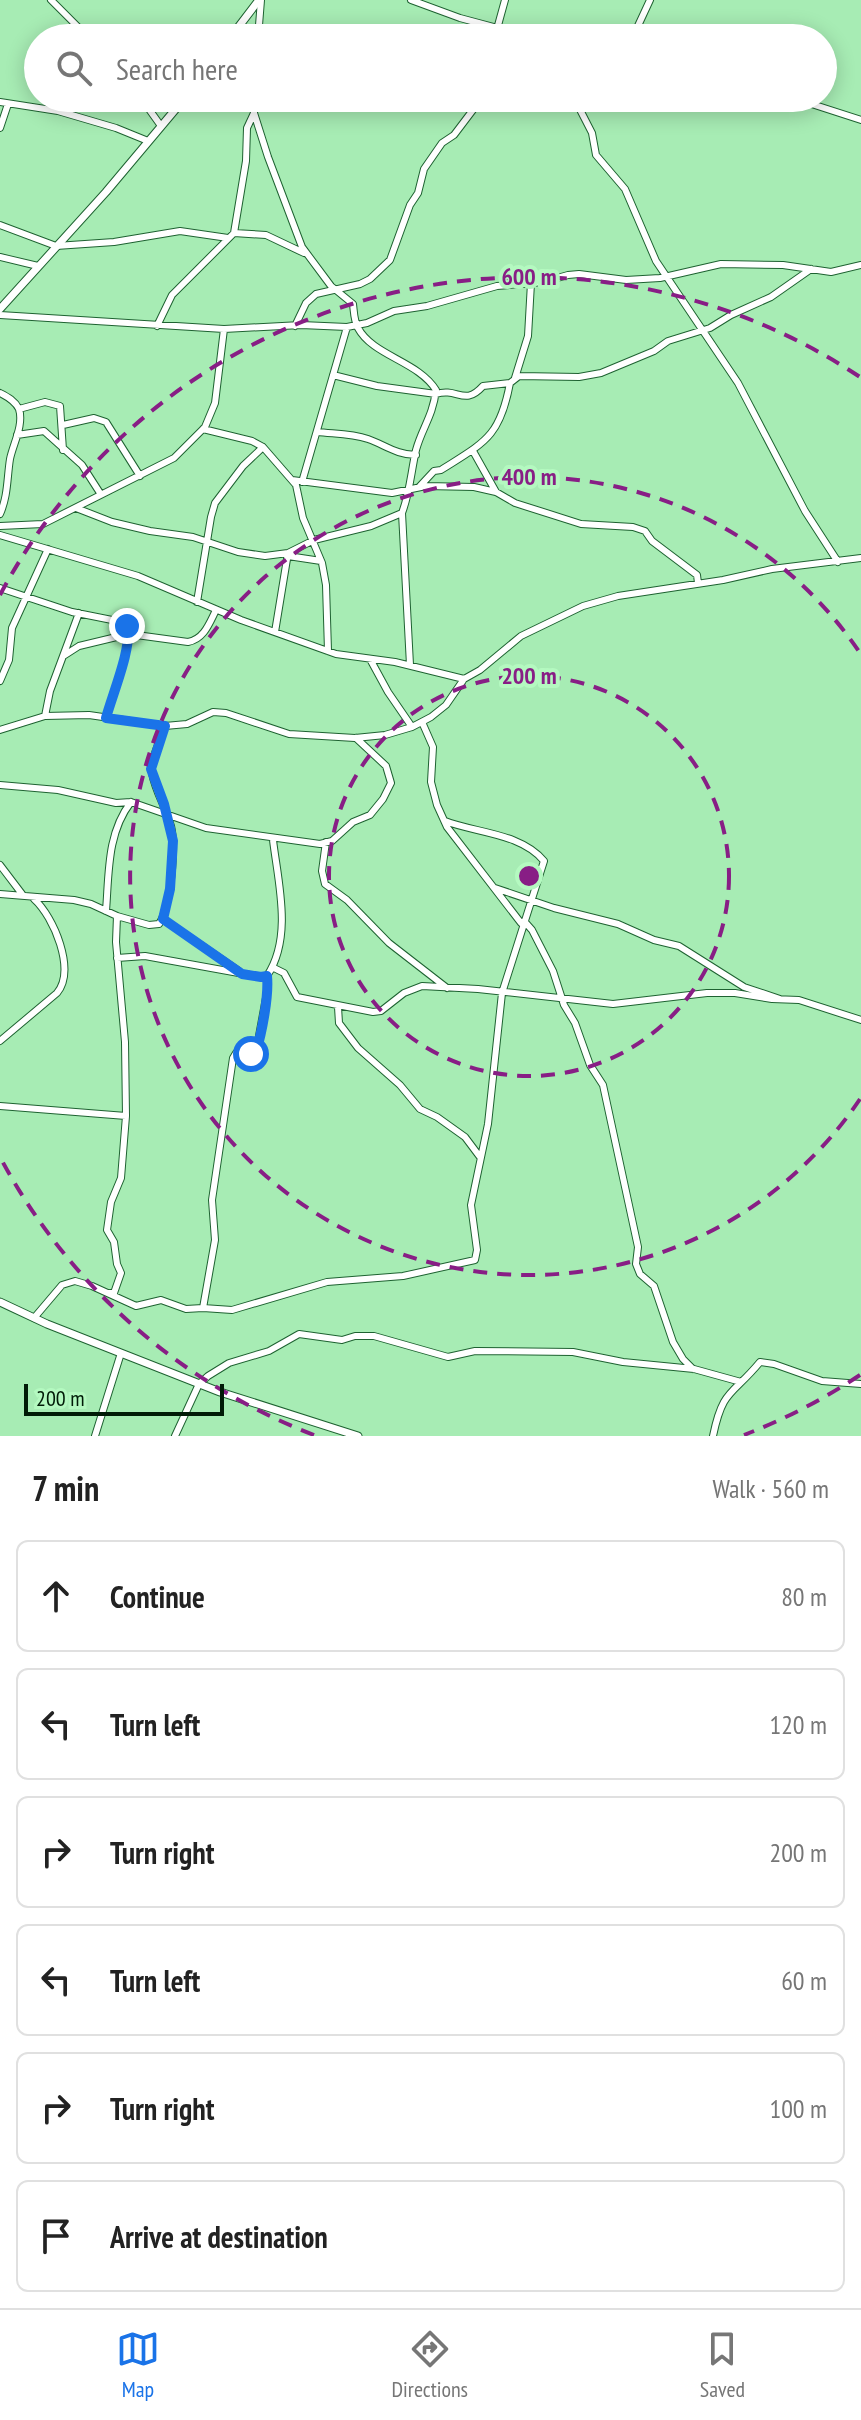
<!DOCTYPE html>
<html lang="en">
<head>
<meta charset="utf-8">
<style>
  body { margin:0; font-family:"PT Sans Narrow",sans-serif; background:#f6f6f6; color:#222 }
  .scale { position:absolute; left:24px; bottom:20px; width:200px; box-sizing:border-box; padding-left:8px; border:4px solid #011b07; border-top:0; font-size:22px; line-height:28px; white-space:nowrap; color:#011b07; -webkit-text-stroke:6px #b4f9c0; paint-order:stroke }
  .stop { position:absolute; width:24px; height:24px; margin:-18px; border:6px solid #1a73e8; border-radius:50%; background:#fff }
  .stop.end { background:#1a73e8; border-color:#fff; box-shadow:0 2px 8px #0008 }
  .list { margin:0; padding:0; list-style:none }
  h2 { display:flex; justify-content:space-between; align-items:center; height:104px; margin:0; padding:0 32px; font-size:34px }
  h2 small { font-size:26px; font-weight:400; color:#767676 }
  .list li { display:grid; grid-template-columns:52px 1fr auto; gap:24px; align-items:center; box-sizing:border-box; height:112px; margin:0 16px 16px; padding:0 16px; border:2px solid #e0e0e0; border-radius:12px }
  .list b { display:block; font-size:30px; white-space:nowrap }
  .list em { font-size:26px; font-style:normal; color:#767676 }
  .icon { flex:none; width:44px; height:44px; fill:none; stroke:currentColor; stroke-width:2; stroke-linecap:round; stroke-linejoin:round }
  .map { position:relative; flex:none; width:861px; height:1436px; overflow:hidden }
  .search { position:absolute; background:#fff; box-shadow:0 4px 20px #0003; left:24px; right:24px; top:24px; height:88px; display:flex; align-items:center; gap:20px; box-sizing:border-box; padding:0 28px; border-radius:44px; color:#767676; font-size:30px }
  .sheet { height:872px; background:#fff }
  nav { display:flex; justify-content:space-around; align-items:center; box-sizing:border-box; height:112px; border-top:2px solid #e0e0e0; background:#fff; font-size:22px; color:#767676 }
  nav a { display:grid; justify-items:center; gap:4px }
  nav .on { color:#1a73e8 }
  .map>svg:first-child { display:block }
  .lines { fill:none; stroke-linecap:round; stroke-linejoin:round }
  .minor-casing { stroke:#1e6231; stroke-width:8 }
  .tertiary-casing { stroke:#1e6231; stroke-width:9 }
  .minor { stroke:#fff; stroke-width:6 }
  .tertiary { stroke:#fff; stroke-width:7 }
  .route { stroke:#1a73e8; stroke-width:10 }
  .ring { fill:none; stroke:#881e85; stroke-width:4; stroke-dasharray:14 10 }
  .centre { fill:#881e85; stroke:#b4f9c0; stroke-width:4 }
  .ring-label { font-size:24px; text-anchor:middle; font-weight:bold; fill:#881e85; stroke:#b4f9c0; stroke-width:8; stroke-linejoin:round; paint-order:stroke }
</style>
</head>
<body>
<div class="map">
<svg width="861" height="1436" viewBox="0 0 861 1436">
  <rect width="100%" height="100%" fill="#a7ecb4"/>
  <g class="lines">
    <defs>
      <path id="minor" d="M51 0 89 38
        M411 0 460 18 512 32 622 38
        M497 29 505 0
        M258 38 261 0
        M623 38 637 28 650 0
        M141 98 161 126
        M574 98 592 133 596 155 625 189 656 261 738 383 805 511 838 562
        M793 98 861 120
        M0 102 58 111 116 128 148 141
        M0 128 8 104
        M0 225 56 246 114 242 180 231 228 238
        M234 233 246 161 247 128 254 113
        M0 257 38 266
        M0 315 224 329 301 325 347 327 367 323 394 311 427 306 497 286 543 282 568 275 579 274 626 280 660 278 721 264 783 265 831 272 861 265
        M157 326 172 295 234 233 266 235 304 253
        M295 326 306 303 316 294 360 284 370 279 390 260 410 205 418 193 424 169 442 143 454 135 482 98
        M333 375 377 386 436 394C458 387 464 407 483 386L510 383 519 376 579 377 601 373 654 351 668 341 710 328 731 315 771 297 811 269
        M515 378 528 336 531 283
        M0 393C8 397 15 401 19 409 24 425 13 444 10 459 7 478 8 496 0 514
        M19 409 45 402 60 406 63 450
        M63 425 94 418 106 422 140 476
        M203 429 252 441 263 447 296 485 303 518 322 563 326 585 328 651
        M317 432C335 434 351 433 368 439 385 445 397 455 416 455
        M17 435 44 431 82 465 100 493
        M473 451 496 492
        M292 480 392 493 426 486 474 487 496 492 515 503 581 524 633 527 645 531 652 541 697 575 698 583
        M302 482 347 327
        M420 486 434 471 441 470C485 442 500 437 510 383
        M76 508 112 522 150 531 193 537 238 552 265 556 288 553 314 540 371 526 402 513C410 492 411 472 416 450 422 428 433 416 436 390 418 361 373 356 358 328 354 321 354 312 353 304L331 286 302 247 268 157 254 113 253 98
        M402 513 410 665
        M0 526 43 524 174 458 205 427 215 403 224 329
        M0 535 138 576 241 620 336 654 395 662 464 679 480 670 521 636 583 606 618 596 723 580 772 569 861 558
        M288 556 321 561
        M0 588 72 612 112 620 127 626C133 646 112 695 106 718
        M197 602 211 517 215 503 243 466 263 447
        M275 632 288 553
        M65 655 79 646 129 634 188 642C204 639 209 624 216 610
        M370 659 388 692 412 727
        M0 681 9 660 12 628 48 549
        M45 716 50 691 79 613
        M422 722 433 747 431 782 437 805 447 827 521 923
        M0 730 45 716 89 715 165 726 187 724 213 712 226 713 289 734 355 738 385 735 412 727 431 717 446 705 464 679
        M0 785 58 790 116 803 131 802 206 828 320 844 332 841 353 822 370 815 383 799 391 783 386 766 356 738
        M326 842 322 871 325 884 347 900 389 943 447 988
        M0 865 22 894
        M495 888 554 908 618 924 654 940 679 946 744 987 780 999
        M0 894 74 900 91 904 117 916 149 925 159 924C171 906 176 847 171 826 166 808 155 791 152 773 150 760 161 739 165 726
        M106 911C109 873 107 833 131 802
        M163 919 239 971
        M524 921 532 930 553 971 564 1005 575 1023 590 1065 603 1085 638 1247 636 1264 640 1274 654 1286 673 1342 683 1359 693 1369
        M117 958 145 956 261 977 267 976C293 937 278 882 273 840
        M272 967 284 973 297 997 373 1012 381 1011 404 993 422 986 478 989 613 1004 707 993H735L772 999 799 1000 861 1020
        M338 1007 339 1023 358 1048 400 1085 420 1109 437 1117 465 1137 480 1157
        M0 1041 57 993C76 970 54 917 34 899
        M0 1106 126 1116
        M110 1293H114L121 1273 117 1264 114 1242 107 1230 111 1202 121 1178 126 1116 125 1042 116 942 117 916
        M203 1308 232 1310 327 1282 403 1276 475 1260 477 1250 471 1205 488 1124 502 993 544 861C521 833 476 833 445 821
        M34 1318 62 1285 75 1281 92 1286 136 1306 161 1300 186 1309 203 1308 215 1240 212 1200 233 1058 236 1053 256 1052 268 987 267 976
        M95 1436 121 1353
        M175 1436 199 1384 208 1376 229 1363 269 1351 299 1334 342 1340 355 1336H374L448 1357 475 1351 573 1352 623 1362 694 1369 741 1382
        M713 1436C723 1388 732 1396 760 1362L774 1364 822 1381 861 1384"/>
      <path id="tertiary" d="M230 38 259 0
        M0 309 106 192 185 98
        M0 1302 47 1324 220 1392 358 1436"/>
    </defs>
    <use href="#minor" class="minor-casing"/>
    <use href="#tertiary" class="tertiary-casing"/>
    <use href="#minor" class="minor"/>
    <use href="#tertiary" class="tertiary"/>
  </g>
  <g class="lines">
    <path class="route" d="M127 626C133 646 112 695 106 718L165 726 151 769 164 804 173 841 170 889 163 919 242 974 261 977 267 976C269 996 262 1032 256 1052L251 1054"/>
  </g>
  <g class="ring">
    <circle cx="529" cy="876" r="200"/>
    <path d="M860 1099A399 399 0 1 1 860 653"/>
    <path d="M860 1375A599 599 0 0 1 744 1435M314 1435A599 599 0 0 1 0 1157M0 595A599 599 0 0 1 860 377"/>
  </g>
  <circle cx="529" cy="876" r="12" class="centre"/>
  <g class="ring-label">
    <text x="529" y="285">600 m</text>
    <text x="529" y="485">400 m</text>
    <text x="529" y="684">200 m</text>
  </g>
</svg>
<div class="scale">200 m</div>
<div class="stop" style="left:251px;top:1054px"></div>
<div class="stop end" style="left:127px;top:626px"></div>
<div class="search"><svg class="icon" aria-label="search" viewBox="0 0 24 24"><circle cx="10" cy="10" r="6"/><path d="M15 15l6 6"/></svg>Search here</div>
</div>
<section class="sheet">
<h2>7 min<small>Walk · 560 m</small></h2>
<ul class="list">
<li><svg class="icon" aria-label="ahead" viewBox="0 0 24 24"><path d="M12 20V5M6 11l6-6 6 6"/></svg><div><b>Continue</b></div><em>80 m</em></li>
<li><svg class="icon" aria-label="left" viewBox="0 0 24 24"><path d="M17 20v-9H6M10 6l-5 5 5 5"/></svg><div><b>Turn left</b></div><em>120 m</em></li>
<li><svg class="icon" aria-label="right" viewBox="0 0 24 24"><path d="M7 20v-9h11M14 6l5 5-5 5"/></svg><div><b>Turn right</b></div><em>200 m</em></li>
<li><svg class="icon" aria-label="left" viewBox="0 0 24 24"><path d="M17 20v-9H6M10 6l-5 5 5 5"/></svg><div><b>Turn left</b></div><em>60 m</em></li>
<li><svg class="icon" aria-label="right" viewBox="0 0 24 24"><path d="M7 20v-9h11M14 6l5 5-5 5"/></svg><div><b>Turn right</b></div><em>100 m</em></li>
<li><svg class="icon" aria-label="arrive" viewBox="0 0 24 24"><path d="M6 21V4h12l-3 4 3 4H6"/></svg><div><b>Arrive at destination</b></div></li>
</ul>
</section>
<nav>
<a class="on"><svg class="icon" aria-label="map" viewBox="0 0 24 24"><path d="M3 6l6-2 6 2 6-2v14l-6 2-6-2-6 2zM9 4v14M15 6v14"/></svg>Map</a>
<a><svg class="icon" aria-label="directions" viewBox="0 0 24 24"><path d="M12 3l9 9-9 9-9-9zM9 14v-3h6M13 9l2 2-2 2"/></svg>Directions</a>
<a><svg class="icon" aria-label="saved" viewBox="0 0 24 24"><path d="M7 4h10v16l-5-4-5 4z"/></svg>Saved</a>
</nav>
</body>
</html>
